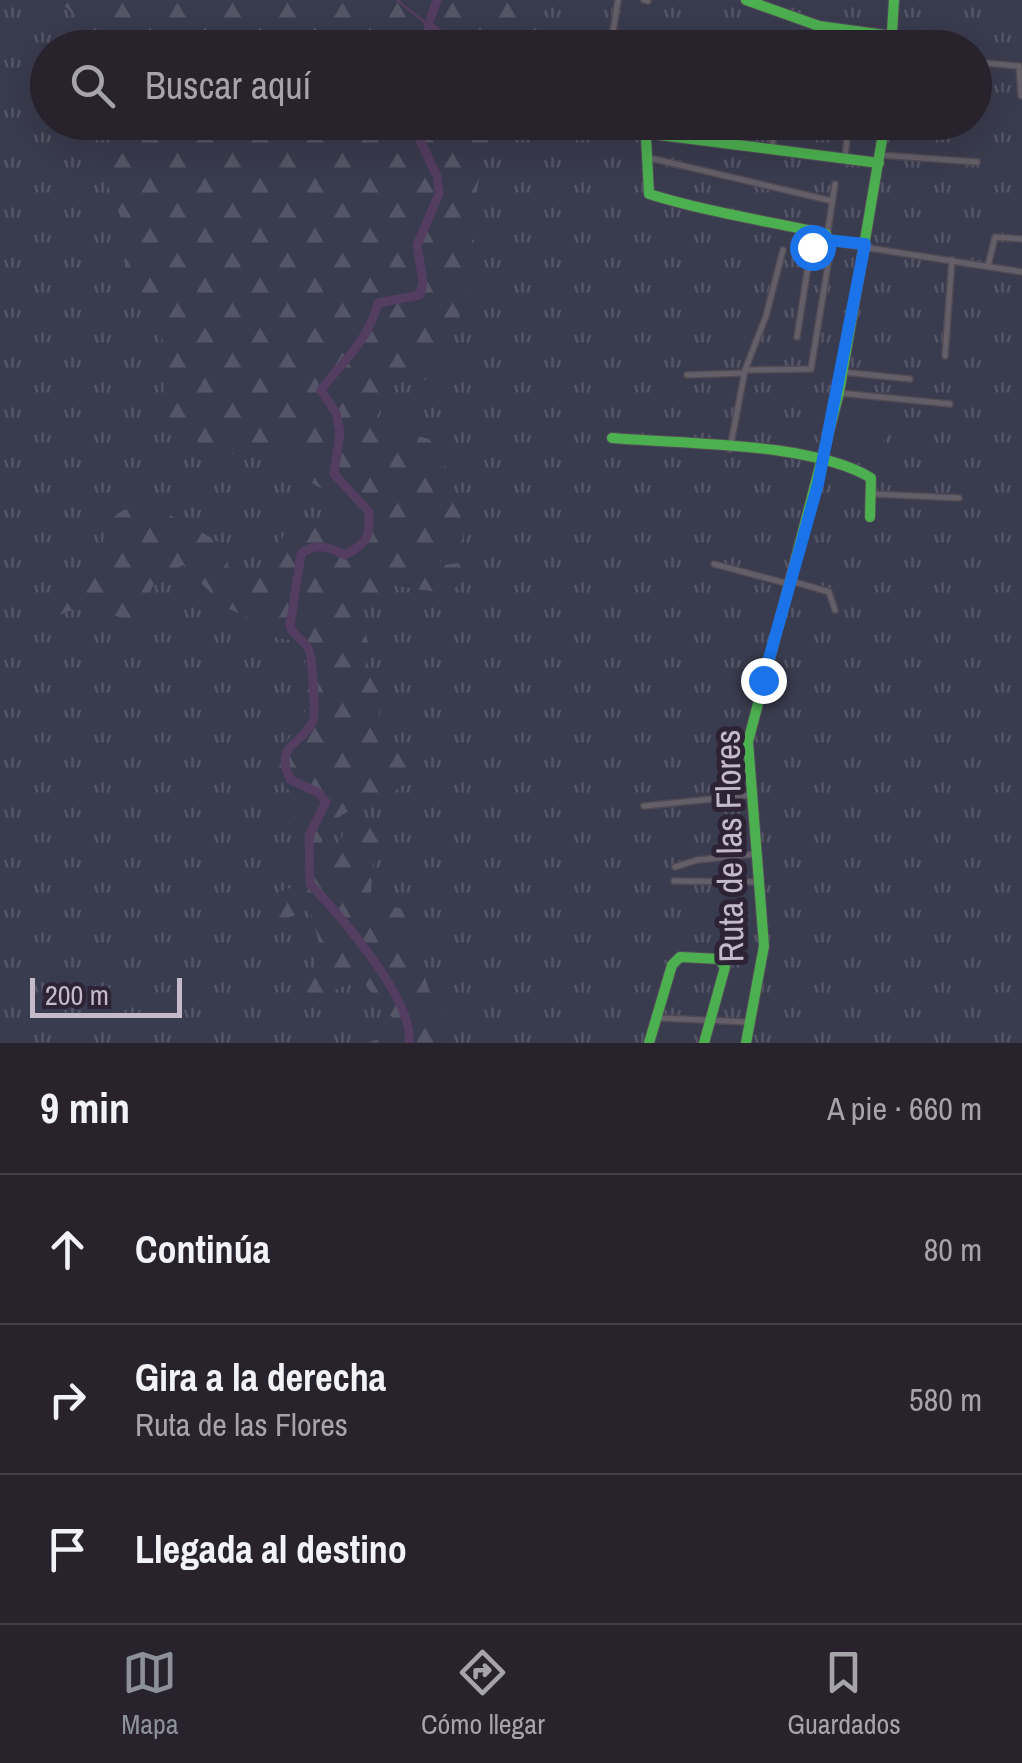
<!DOCTYPE html>
<html lang="es">
<head>
<meta charset="utf-8">
<style>
  body { margin:0; font-family:"Archivo Narrow",sans-serif; background:#342f38; color:#f1f3f6 }
  .scale { position:absolute; left:30px; bottom:25px; width:152px; box-sizing:border-box; padding-left:10px; border:5px solid #c4baca; border-top:0; font-size:28px; line-height:35px; white-space:nowrap; color:#c4baca; -webkit-text-stroke:8px #2e2235; paint-order:stroke }
  .stop { position:absolute; width:30px; height:30px; margin:-22px; border:8px solid #1a73e8; border-radius:50%; background:#fff }
  .stop.end { background:#1a73e8; border-color:#fff; box-shadow:0 2px 10px #0008 }
  .list { margin:0; padding:0; list-style:none }
  h2 { display:flex; justify-content:space-between; align-items:center; height:130px; margin:0; padding:0 40px; font-size:42px }
  h2 small { font-size:32px; font-weight:400; color:#a5a4a9 }
  .list li { display:grid; grid-template-columns:65px 1fr auto; gap:30px; align-items:center; box-sizing:border-box; height:150px; padding:0 40px; border-top:2px solid #443f48 }
  .list b { display:block; font-size:38px; white-space:nowrap }
  .list p { margin:0; font-size:32px; white-space:nowrap; color:#a5a4a9 }
  .list em { font-size:32px; font-style:normal; color:#a5a4a9 }
  .icon { flex:none; width:55px; height:55px; fill:none; stroke:currentColor; stroke-width:2; stroke-linecap:round; stroke-linejoin:round }
  .map { position:relative; flex:none; width:1022px; height:1043px; overflow:hidden }
  .search { position:absolute; background:#28222c; box-shadow:0 10px 40px #0002; left:30px; right:30px; top:30px; height:110px; display:flex; align-items:center; gap:25px; box-sizing:border-box; padding:0 35px; border-radius:55px; color:#a5a4a9; font-size:38px }
  .sheet { height:580px; background:#28222c }
  nav { display:flex; justify-content:space-around; align-items:center; box-sizing:border-box; height:140px; border-top:2px solid #443f48; background:#28222c; font-size:28px; color:#a5a4a9 }
  nav a { display:grid; justify-items:center; gap:5px }
  nav .on { color:#8c9099 }
  .map>svg:first-child { display:block }
  .grass { fill:url(#grass-tufts); fill-rule:evenodd }
  .forest { fill:url(#forest-firs) }
  .garden { fill:#393b4e }
  .lines { fill:none; stroke-linecap:round; stroke-linejoin:round }
  .stream { stroke:#533d61; stroke-width:2.5 }
  .river { stroke:#533d61; stroke-width:9 }
  .street-casing { stroke:#504a54; stroke-width:8 }
  .fast-casing { stroke:#534c57; stroke-width:12 }
  .street { stroke:#645e68; stroke-width:5 }
  .fast { stroke:#4caf50; stroke-width:10 }
  .route { stroke:#1a73e8; stroke-width:12 }
  .labels { text-anchor:middle; dominant-baseline:central; stroke-width:10; stroke-linejoin:round; paint-order:stroke }
  .street-label { font-size:35px; fill:#c4baca; stroke:#2e2235 }
</style>
</head>
<body>
<div class="map">
<svg width="1022" height="1043" viewBox="0 0 1022 1043">
  <defs>
    <pattern id="grass-tufts" width="24" height="20" patternUnits="userSpaceOnUse" patternTransform="scale(2.5)"><rect width="24" height="20" fill="#393b4e"/><path d="M3 7l-1-3M5 7V3M7 7l1-3M15 17l-1-3M17 17v-4M19 17l1-3" fill="none" stroke="#545566"/></pattern>
    <pattern id="forest-firs" width="22" height="20" patternUnits="userSpaceOnUse" patternTransform="scale(2.5)"><rect width="22" height="20" fill="#393b4e"/><path d="M5 1l3.5 6h-7zM16 11l3.5 6h-7z" fill="#545566"/></pattern>
  </defs>
  <rect width="100%" height="100%" fill="#362e3b"/>
  <path class="grass" d="M0 0H1022V1043H0ZM48 48H974V122H48Z"/>
  <path class="forest" d="M58 0H548L533 47 96 48 77 18Z
    M118 123H505L485 148 472 216 476 274 439 370 430 380 374 376 392 385 377 417 379 425 429 439 440 451 466 524 462 540 452 549H438L441 565 460 563 463 577 451 594 390 585 361 605 356 620 365 630 371 657 364 667 388 683 378 719 394 750 410 761 417 777C404 783 394 793 382 797 354 808 314 820 323 858L332 860C343 847 340 832 350 819L366 817C371 834 382 837 387 852L373 863 371 893 379 903 402 909 430 992 447 1004 440 1013V1043H366L395 1034V1021L360 979 332 991 292 999 291 988 310 981 321 950 310 909 280 921 271 895 293 887 300 872 295 818 300 799C245 760 302 741 307 703 310 686 303 670 306 654L292 641 274 637 260 623 225 607 183 565 154 583 138 623 110 614 93 601 60 615 46 604 47 596 98 560C102 550 103 531 109 523 137 482 198 533 226 546L228 566 240 579 274 562 281 539 294 524H320L335 532 351 525 356 514C336 485 301 494 291 449 269 439 240 455 216 457L164 414 163 341 140 290 125 271V228L95 153 111 143Z"/>
  <path class="garden" d="M845 397 892 402 878 465 830 460Z"/>
  <g class="lines">
    <path class="stream" d="M397 0 428 25"/>
    <path class="river" d="M437 0 428 25 458 48
      M409 1043C415 1001 339 914 310 884L309 836 326 802 319 793 291 780C272 744 302 746 313 721 316 713 312 657 309 650 305 640 294 637 290 626L301 554C315 542 330 547 345 555 368 543 370 537 369 512L334 474 340 432 336 413 321 390C344 360 368 341 378 303L420 295 423 281 417 245 439 194 437 176 420 140 427 122"/>
    <defs>
      <path id="street" d="M644 0 648 1
        M612 38 618 0
        M974 62 1019 66 1021 96
        M772 149 775 122
        M880 155 977 162
        M650 158 832 201
        M845 158 848 128
        M827 236 835 184
        M988 266 995 237 1022 239
        M797 337 811 247 818 240 1022 272
        M945 356 952 260
        M745 370 766 316 783 250
        M843 372 910 379
        M687 375 744 373
        M839 393 950 404
        M730 449 745 370 811 369 832 240
        M873 494 959 498
        M714 564 789 584
        M791 581 829 592 835 610
        M644 806 751 795
        M675 867 697 860 756 854
        M674 881 760 882
        M658 1018 749 1022"/>
      <path id="fast" d="M746 0 819 26 892 36
        M891 48 894 0
        M826 234C767 221 707 212 649 194L646 137 652 134 879 163
        M612 438C683 444 812 442 871 478L870 517
        M649 1043 672 965 680 957 719 959 725 967 704 1043
        M746 1043 764 946 748 742 839 393 885 122"/>
    </defs>
    <use href="#street" class="street-casing"/>
    <use href="#fast" class="fast-casing"/>
    <use href="#street" class="street"/>
    <use href="#fast" class="fast"/>
  </g>
  <g class="lines">
    <path class="route" d="M763 680 818 484 865 244 827 240 812 247"/>
  </g>
  <g class="labels">
    <g class="street-label">
      <text transform="translate(729 846) rotate(-91)">Ruta de las Flores</text>
    </g>
  </g>
</svg>
<div class="scale">200 m</div>
<div class="stop" style="left:812px;top:247px"></div>
<div class="stop end" style="left:763px;top:680px"></div>
<div class="search"><svg class="icon" aria-label="search" viewBox="0 0 24 24"><circle cx="10" cy="10" r="6"/><path d="M15 15l6 6"/></svg>Buscar aquí</div>
</div>
<section class="sheet">
<h2>9 min<small>A pie · 660 m</small></h2>
<ul class="list">
<li><svg class="icon" aria-label="ahead" viewBox="0 0 24 24"><path d="M12 20V5M6 11l6-6 6 6"/></svg><div><b>Continúa</b></div><em>80 m</em></li>
<li><svg class="icon" aria-label="right" viewBox="0 0 24 24"><path d="M7 20v-9h11M14 6l5 5-5 5"/></svg><div><b>Gira a la derecha</b><p>Ruta de las Flores</p></div><em>580 m</em></li>
<li><svg class="icon" aria-label="arrive" viewBox="0 0 24 24"><path d="M6 21V4h12l-3 4 3 4H6"/></svg><div><b>Llegada al destino</b></div></li>
</ul>
</section>
<nav>
<a class="on"><svg class="icon" aria-label="map" viewBox="0 0 24 24"><path d="M3 6l6-2 6 2 6-2v14l-6 2-6-2-6 2zM9 4v14M15 6v14"/></svg>Mapa</a>
<a><svg class="icon" aria-label="directions" viewBox="0 0 24 24"><path d="M12 3l9 9-9 9-9-9zM9 14v-3h6M13 9l2 2-2 2"/></svg>Cómo llegar</a>
<a><svg class="icon" aria-label="saved" viewBox="0 0 24 24"><path d="M7 4h10v16l-5-4-5 4z"/></svg>Guardados</a>
</nav>
</body>
</html>
